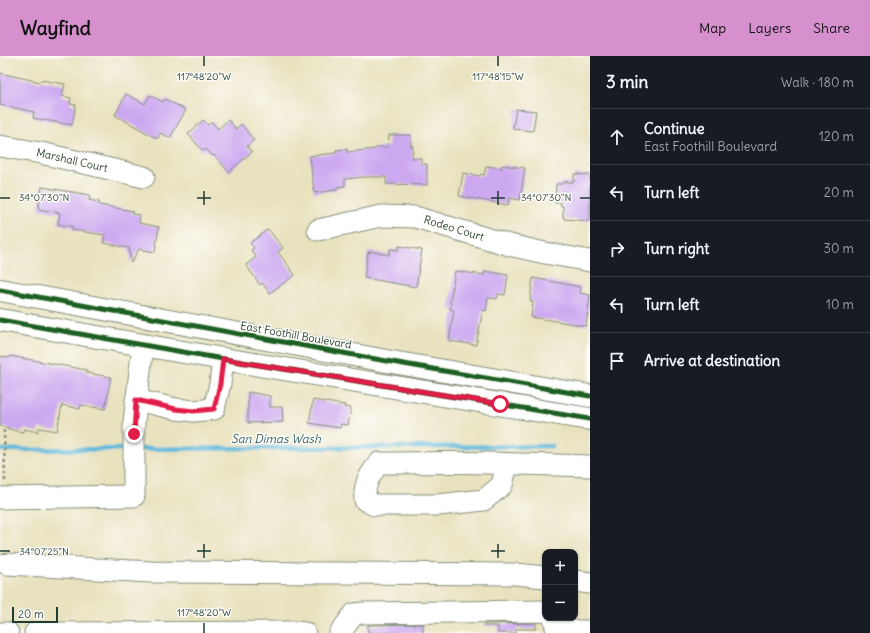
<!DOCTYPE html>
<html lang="en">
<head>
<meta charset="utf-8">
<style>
  body { margin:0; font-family:Delius,sans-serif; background:#242831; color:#f1f3f6 }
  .controls { position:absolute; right:12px; bottom:12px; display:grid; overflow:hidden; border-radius:8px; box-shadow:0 1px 3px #0004 }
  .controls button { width:36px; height:36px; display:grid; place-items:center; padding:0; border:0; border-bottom:1px solid #363941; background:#171b24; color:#f1f3f6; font:20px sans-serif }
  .scale { position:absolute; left:12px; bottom:10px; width:46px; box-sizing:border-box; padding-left:4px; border:2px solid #1f3d34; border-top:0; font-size:11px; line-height:14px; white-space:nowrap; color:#1f3d34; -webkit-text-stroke:3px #fdfcf7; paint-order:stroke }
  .stop { position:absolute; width:12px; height:12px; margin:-9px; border:3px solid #e11d48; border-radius:50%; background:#fff }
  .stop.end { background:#e11d48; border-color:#fff; box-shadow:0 1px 4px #0008 }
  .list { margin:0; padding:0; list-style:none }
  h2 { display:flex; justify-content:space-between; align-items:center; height:52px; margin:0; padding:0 16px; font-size:17px }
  h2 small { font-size:13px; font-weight:400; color:#9ea1a6 }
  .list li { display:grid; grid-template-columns:26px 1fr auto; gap:12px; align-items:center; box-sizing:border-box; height:56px; padding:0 16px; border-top:1px solid #363941 }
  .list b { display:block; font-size:15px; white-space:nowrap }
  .list p { margin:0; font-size:13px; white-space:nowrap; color:#9ea1a6 }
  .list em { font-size:13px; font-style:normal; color:#9ea1a6 }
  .icon { flex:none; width:22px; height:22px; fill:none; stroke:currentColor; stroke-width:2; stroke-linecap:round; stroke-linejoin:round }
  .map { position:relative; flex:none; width:590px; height:577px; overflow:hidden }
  header { display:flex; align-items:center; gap:24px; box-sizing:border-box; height:56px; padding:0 20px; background:#d690ce; color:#111 }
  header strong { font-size:19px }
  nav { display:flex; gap:22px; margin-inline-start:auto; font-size:14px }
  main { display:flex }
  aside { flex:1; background:#171b24 }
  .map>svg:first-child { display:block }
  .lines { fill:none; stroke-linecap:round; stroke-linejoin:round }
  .stream { stroke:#5db8db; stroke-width:4.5 }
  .building { fill:#cca8f1 }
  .minor-casing { stroke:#84907a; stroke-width:23 }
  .major-casing { stroke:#84907a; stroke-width:24 }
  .path { stroke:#84907a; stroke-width:2.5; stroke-dasharray:3 3; stroke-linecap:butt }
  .minor { stroke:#fff; stroke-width:21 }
  .major { stroke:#fff; stroke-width:22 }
  .cycleway-casing { stroke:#fdfcf7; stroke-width:8 }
  .cycleway { stroke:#1b5e20; stroke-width:5 }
  .route { stroke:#e11d48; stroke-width:5 }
  .ticks { fill:none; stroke:#1f3d34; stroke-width:1.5 }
  .labels { text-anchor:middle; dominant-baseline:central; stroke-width:3; stroke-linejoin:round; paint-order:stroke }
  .street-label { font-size:11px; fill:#1f3d34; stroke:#fdfcf7 }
  .water-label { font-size:12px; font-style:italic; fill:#326266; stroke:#fdfcf7 }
  .ticks-label { font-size:10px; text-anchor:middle; fill:#1f3d34; stroke:#fdfcf7; stroke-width:3; stroke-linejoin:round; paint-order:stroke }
</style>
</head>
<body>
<header>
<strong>Wayfind</strong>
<nav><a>Map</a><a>Layers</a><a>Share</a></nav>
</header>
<main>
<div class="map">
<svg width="590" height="577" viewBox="0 0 590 577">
  <rect width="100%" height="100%" fill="#fdfcf7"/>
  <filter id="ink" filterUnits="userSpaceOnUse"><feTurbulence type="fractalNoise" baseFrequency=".025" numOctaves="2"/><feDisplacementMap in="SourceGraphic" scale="8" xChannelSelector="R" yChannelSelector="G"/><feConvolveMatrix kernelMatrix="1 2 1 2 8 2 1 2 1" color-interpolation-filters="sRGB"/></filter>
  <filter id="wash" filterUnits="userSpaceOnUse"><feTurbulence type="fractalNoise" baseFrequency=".012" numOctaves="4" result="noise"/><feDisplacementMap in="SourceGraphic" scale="16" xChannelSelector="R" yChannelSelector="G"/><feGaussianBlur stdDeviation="0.9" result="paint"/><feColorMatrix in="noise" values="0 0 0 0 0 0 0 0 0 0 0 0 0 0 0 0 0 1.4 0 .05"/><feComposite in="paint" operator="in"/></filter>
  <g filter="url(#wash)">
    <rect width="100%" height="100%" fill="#e9e2bf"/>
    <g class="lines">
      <path class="stream" d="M139 393 552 390
        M0 394 128 393"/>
    </g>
    <g id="blocks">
      <path class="building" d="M0 17 40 26 41 24 65 28 62 40 71 42 70 48 76 49 72 69 33 62 34 56 0 49Z
        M126 38 145 48 150 39 163 46 165 43 186 54 170 82 161 77 158 82H156L115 59Z
        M516 53 536 55 533 75 513 73Z
        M203 64 208 69 212 66 218 73 228 64 236 73 241 68 254 84 247 90 252 96 229 116 214 99 213 100 206 93 203 95 188 78Z
        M389 79H411V90H413L412 102H421V108H427V129L386 128V121H365L345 123V130L337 131V134L314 137 310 100 336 97V94L347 93V96L375 93 377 91H388Z
        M502 109 525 112 520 144 509 142 508 149 459 140 463 117 480 120 481 118 484 119 486 110 502 112Z
        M574 118 590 119V165L564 163V161H563V150H561V147H555L556 128H562L563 126H574Z
        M42 131 90 139 89 144 99 146V149L133 155 132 158 140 159 139 167 159 171 155 196 139 193 131 207 129 192 103 187 105 179 72 174 73 171 58 168 60 157 38 153Z
        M268 173 283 192 278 196 295 219 270 237 262 227 260 229 246 209 256 201 251 194 254 192 250 187Z
        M399 190 422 194 416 231 364 222 368 196 370 197V195L389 199 390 193 398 194Z
        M455 215 484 219 485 215 508 219 505 239 498 238 497 243 488 242 486 255 483 254 476 289 449 285 454 254 450 253 451 247H450Z
        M533 222 581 231 580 237 590 239 586 270 531 261 533 246 530 245Z
        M0 300 9 302 10 300 87 314V317L111 321 105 353 81 349 80 353 62 349 57 375 39 372 38 376 24 373 23 376 8 373 9 372 0 370Z
        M248 336 270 340V351H282L283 366 248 367Z
        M313 344 345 349 344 351 351 352 348 369 341 368 340 372 309 367Z
        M536 567V573H516V577H498V570H484V568Z
        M423 568V577H368V569Z"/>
    </g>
  </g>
  <g filter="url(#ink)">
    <use href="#blocks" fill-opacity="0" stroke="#84907a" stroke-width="1"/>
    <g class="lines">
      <defs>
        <path id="minor" d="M0 90 41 97 144 121
          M318 174 381 160 415 161 509 189 545 197 590 205
          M136 344 176 353 194 355 214 353 220 328 223 303
          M507 408 502 429 484 444 438 449H374L365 444C364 427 369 420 379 407 415 407 451 406 486 407 521 408 555 409 590 410
          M0 442 134 440V366L143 289
          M7 508 151 516 516 518 545 521
          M575 525 590 527
          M554 562 557 575H590
          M0 577H8
          M35 577 295 576 305 577
          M340 577 354 558 363 557 545 555"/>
        <path id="major" d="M0 234 392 306 590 340
          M0 264 223 303 590 363"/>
      </defs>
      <use href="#minor" class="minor-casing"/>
      <use href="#major" class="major-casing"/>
      <path class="path" d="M4 374 5 425"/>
      <use href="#minor" class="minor"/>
      <use href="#major" class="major"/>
      <defs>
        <path id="cycleway" d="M0 234 392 306 590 340
          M0 264 223 303 590 363"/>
      </defs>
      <use href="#cycleway" class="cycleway-casing"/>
      <use href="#cycleway" class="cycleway"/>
    </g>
  </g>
  <g class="lines" filter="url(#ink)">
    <path class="route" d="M134 378 136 344 176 353 194 355 214 353 220 328 223 303 500 348"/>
  </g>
  <path class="ticks" d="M204 0V10M498 0V10M204 135V149M498 135V149M0 142H10M197 142H211M491 142H505M580 142H590M204 488V502M498 488V502M0 495H10M197 495H211M491 495H505M204 567V577"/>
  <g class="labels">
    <g class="street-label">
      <text transform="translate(72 104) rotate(13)">Marshall Court</text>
      <text transform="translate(454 172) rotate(17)">Rodeo Court</text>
      <text transform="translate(296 279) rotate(10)">East Foothill Boulevard</text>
    </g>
    <g class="water-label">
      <text x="276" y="382">San Dimas Wash</text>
    </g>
  </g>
  <g class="ticks-label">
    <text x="204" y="24">117°48'20"W</text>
    <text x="498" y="24">117°48'15"W</text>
    <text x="44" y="145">34°07'30"N</text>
    <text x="546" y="145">34°07'30"N</text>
    <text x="44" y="499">34°07'25"N</text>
    <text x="204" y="560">117°48'20"W</text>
  </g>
</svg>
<div class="controls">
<button>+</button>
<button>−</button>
</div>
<div class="scale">20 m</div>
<div class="stop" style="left:500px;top:348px"></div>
<div class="stop end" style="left:134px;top:378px"></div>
</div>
<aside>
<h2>3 min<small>Walk · 180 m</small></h2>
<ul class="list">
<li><svg class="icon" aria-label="ahead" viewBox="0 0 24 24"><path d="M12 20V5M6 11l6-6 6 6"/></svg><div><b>Continue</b><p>East Foothill Boulevard</p></div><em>120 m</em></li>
<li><svg class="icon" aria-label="left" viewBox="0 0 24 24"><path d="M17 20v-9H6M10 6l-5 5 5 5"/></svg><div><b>Turn left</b></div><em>20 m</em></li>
<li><svg class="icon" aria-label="right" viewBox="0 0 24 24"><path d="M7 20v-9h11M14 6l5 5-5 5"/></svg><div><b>Turn right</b></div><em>30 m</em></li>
<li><svg class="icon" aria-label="left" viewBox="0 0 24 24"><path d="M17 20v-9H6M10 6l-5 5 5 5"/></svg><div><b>Turn left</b></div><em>10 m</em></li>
<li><svg class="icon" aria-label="arrive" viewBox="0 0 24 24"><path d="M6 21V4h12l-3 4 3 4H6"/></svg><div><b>Arrive at destination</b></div></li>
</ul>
</aside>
</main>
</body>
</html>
